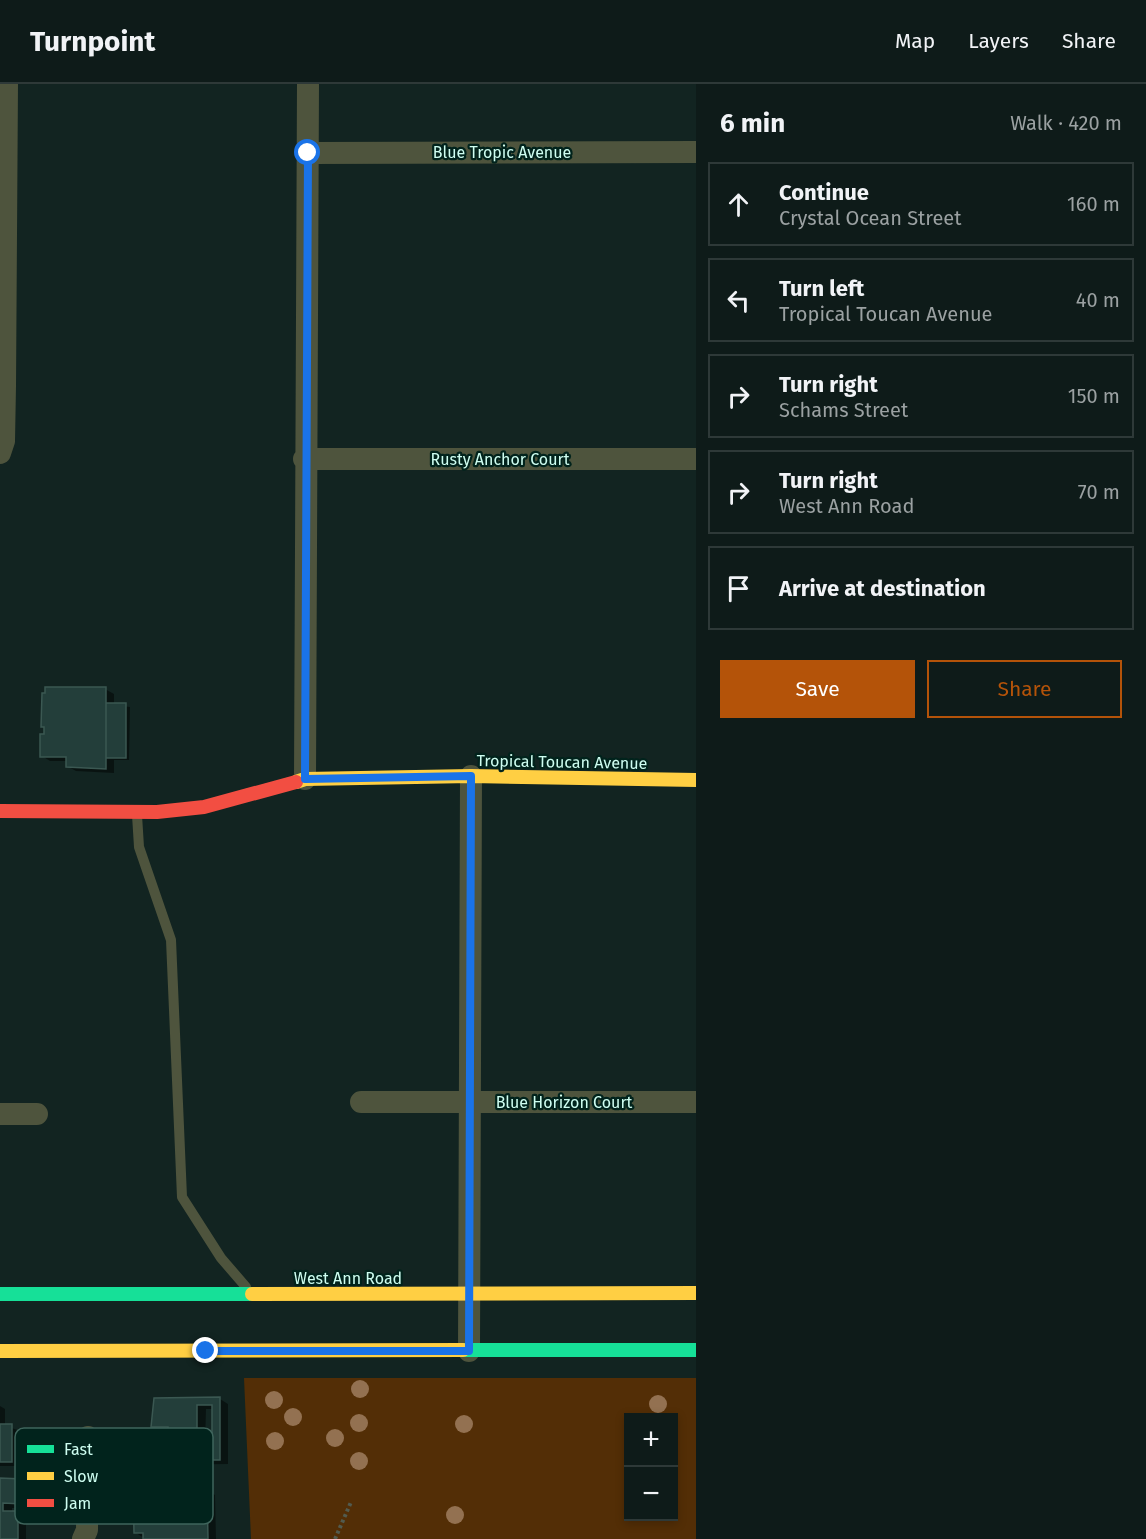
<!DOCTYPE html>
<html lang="en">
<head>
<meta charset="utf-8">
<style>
  body { margin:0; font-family:"Fira Sans",sans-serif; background:#1c2826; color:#f1f3f6 }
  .controls { position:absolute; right:18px; bottom:18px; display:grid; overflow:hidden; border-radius:0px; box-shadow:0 3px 9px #0003 }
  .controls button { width:54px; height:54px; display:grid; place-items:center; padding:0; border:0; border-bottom:2px solid #2e3938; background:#0e1b19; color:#f1f3f6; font:30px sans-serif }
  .stop { position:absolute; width:18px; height:18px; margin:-14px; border:4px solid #1a73e8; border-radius:50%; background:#fff }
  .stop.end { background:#1a73e8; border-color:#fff; box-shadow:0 2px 6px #0008 }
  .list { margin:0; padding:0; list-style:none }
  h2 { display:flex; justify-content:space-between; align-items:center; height:78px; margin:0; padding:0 24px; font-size:26px }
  h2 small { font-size:20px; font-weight:400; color:#9ba1a2 }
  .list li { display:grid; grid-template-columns:39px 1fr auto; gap:18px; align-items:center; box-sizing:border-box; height:84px; margin:0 12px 12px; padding:0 12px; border:2px solid #2e3938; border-radius:0px }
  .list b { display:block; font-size:22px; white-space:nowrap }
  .list p { margin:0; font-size:20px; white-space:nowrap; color:#9ba1a2 }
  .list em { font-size:20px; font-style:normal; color:#9ba1a2 }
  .actions { display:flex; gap:12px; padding:18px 24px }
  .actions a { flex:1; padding:14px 0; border:2px solid #b45309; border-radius:0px; text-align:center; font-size:21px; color:#b45309 }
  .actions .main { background:#b45309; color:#fff }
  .icon { flex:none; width:33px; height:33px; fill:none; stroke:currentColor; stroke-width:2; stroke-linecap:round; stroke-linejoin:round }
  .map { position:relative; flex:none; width:696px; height:1455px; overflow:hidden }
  header { display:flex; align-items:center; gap:36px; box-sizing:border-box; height:84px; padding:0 30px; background:#0e1b19; border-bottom:2px solid #2e3938 }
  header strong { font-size:28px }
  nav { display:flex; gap:33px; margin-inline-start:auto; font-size:21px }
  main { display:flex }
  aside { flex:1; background:#0e1b19 }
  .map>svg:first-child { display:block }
  .green { fill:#532e06; fill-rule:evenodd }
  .shadow { fill:#0007; fill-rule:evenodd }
  .building { fill:#233e3a; stroke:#3b5852; stroke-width:1.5; fill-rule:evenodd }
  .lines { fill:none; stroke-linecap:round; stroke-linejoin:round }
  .path { stroke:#525b4f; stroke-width:4; stroke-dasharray:3 3; stroke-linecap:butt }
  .lane { stroke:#4e543d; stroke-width:10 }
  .street { stroke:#4e543d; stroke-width:22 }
  .fast { stroke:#16e098; stroke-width:14 }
  .slow { stroke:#ffcf43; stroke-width:14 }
  .jam { stroke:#f24e42; stroke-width:14 }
  .tree { fill:#937151 }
  .route { stroke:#1a73e8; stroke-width:8 }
  .labels { text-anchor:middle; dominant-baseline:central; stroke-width:4.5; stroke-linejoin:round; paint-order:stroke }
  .street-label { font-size:16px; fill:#cffef1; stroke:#01231c }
  .key { fill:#01231c; stroke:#3f655c; stroke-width:1.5 }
  .key-label { font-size:16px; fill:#cffef1 }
</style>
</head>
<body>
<header>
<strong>Turnpoint</strong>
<nav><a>Map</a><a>Layers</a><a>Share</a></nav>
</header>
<main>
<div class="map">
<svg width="696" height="1455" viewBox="0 0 696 1455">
  <rect width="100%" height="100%" fill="#122421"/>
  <path class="green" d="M244 1294H696V1455H251ZM628 1334H674V1432H628Z"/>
  <path class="shadow" d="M105 605 114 610V621L130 623 129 676H114V689L76 687 67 682V677H50L42 672 46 652V644L43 643Z
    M156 1315H220L228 1320V1380L160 1381 151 1376 169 1351V1347H161L153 1342ZM206 1325H213V1362H205Z
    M0 1322 5 1325V1342L21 1347 20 1382H0Z
    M0 1396H21L30 1401V1424H12V1429L26 1434V1455H0Z
    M207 1406 215 1411 216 1455H145L135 1448Z"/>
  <path class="building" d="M45 603H106V685L66 683V673H40V650H44V643H41L42 609H45Z
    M106 619H126V674H106Z
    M220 1313V1376H150V1350H168V1343H151L154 1314ZM197 1321H212V1361H201V1367H197Z
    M0 1340H12V1378H0Z
    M0 1394 22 1395V1420L3 1419V1427H18V1455H0Z
    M207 1405 208 1455H143V1449H134L133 1406Z"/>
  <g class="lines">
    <path class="path" d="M335 1455 351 1418"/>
    <path class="lane" d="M137 731 139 763 171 856 182 1113 221 1174 246 1203"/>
    <path class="street" d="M308 69 696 68
      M0 369 4 357 5 302 7 0
      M304 375H696
      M305 695 308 0
      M361 1018H696
      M0 1030H37
      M469 1267 471 692
      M83 1455 87 1446 88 1353"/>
    <path class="fast" d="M0 1210H252
      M463 1266H696"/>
    <path class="slow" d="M296 698 305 695 471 692 696 696
      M252 1210 696 1209
      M0 1267 463 1266"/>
    <path class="jam" d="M0 727 157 728 204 723 296 698"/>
  </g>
  <g class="tree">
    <circle cx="360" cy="1305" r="9"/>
    <circle cx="274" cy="1316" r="9"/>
    <circle cx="658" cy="1320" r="9"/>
    <circle cx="293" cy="1333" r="9"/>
    <circle cx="359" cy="1339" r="9"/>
    <circle cx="464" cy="1340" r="9"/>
    <circle cx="335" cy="1354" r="9"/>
    <circle cx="275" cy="1357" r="9"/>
    <circle cx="359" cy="1377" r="9"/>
    <circle cx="455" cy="1431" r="9"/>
  </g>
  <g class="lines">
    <path class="route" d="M206 1267H469L471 692 305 695 308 69"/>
  </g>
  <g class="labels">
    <g class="street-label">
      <text x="502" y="68">Blue Tropic Avenue</text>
      <text x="500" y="375">Rusty Anchor Court</text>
      <text transform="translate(562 678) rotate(1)">Tropical Toucan Avenue</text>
      <text x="564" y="1018">Blue Horizon Court</text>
      <text x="348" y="1194">West Ann Road</text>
    </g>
  </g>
  <rect x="15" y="1344" width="198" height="96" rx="9" class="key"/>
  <rect x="27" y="1361" width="27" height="8" fill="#16e098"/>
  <rect x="27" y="1388" width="27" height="8" fill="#ffcf43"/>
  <rect x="27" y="1415" width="27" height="8" fill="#f24e42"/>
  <g class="key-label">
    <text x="64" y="1371">Fast</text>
    <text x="64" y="1398">Slow</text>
    <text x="64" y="1425">Jam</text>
  </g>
</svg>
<div class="controls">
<button>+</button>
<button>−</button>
</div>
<div class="stop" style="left:308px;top:69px"></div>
<div class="stop end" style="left:206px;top:1267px"></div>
</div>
<aside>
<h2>6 min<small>Walk · 420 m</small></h2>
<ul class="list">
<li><svg class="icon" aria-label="ahead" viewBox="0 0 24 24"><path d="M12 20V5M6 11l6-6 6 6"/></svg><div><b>Continue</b><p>Crystal Ocean Street</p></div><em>160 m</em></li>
<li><svg class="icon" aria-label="left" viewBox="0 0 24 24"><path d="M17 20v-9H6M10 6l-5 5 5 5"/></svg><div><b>Turn left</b><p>Tropical Toucan Avenue</p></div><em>40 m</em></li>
<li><svg class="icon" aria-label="right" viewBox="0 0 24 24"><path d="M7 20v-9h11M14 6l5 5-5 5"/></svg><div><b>Turn right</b><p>Schams Street</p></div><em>150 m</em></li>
<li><svg class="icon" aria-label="right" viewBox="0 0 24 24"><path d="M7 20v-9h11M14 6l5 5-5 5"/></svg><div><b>Turn right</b><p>West Ann Road</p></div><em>70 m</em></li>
<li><svg class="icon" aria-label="arrive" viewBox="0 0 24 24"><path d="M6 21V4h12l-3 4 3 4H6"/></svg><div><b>Arrive at destination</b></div></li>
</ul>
<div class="actions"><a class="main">Save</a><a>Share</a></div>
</aside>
</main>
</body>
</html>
